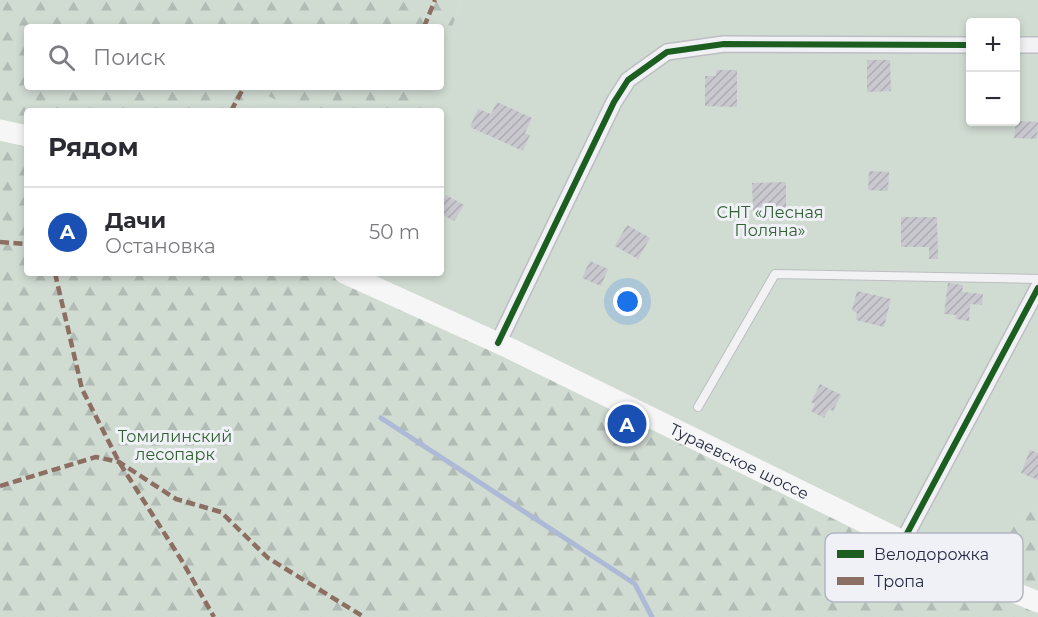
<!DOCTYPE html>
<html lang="ru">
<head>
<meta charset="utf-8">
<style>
  body { margin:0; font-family:Montserrat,sans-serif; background:#f7f7f7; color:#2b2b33 }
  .controls { position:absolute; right:18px; top:18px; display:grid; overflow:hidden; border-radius:6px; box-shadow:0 3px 9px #0003 }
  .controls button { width:54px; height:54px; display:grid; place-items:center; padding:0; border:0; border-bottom:2px solid #e1e1e2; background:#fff; color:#2b2b33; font:30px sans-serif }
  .you { position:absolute; left:628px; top:302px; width:21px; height:21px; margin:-15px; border:4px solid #fff; border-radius:50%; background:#1a73e8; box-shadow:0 0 0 9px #1a73e833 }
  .badge { display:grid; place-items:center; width:39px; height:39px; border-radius:50%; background:#686b7c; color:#fff; font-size:20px; font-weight:700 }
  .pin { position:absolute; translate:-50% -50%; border:3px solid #fff; box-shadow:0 2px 6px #0006 }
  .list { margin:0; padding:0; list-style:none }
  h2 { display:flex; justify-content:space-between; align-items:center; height:78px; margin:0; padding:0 24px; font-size:26px }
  h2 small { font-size:20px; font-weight:400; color:#7c7c81 }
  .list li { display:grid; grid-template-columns:39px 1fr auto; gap:18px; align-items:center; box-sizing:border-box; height:90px; padding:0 24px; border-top:2px solid #e1e1e2 }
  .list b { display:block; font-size:22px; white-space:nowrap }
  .list p { margin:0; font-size:20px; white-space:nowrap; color:#7c7c81 }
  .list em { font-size:20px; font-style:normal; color:#7c7c81 }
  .icon { flex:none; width:33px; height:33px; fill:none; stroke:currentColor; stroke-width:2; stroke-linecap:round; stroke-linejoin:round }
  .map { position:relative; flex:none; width:1038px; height:617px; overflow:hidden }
  .search { position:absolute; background:#fff; box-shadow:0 3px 9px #0003; left:24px; top:24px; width:420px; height:66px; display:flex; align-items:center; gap:15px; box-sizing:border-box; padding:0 21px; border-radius:6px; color:#7c7c81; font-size:22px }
  .panel { position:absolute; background:#fff; box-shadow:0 3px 9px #0003; left:24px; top:108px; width:420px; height:168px; border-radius:6px }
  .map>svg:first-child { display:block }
  .forest { fill:url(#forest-firs) }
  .garden { fill:#d0dbd2; fill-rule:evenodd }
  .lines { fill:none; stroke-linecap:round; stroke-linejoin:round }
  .stream { stroke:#adb9d6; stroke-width:5 }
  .building { fill:url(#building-hatch) }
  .lane-casing { stroke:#bdbec3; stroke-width:10 }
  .street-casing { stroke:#bdbec3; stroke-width:18 }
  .lane { stroke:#f2f2f4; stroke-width:8 }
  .street { stroke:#f2f2f4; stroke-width:15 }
  .secondary { stroke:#f6f6f7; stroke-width:21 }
  .quiet { stroke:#8d6e63; stroke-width:4.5; stroke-dasharray:9 4.5; stroke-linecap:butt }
  .cycleway-casing { stroke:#eff1f7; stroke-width:10 }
  .cycleway { stroke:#1b5e20; stroke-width:6 }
  .labels { text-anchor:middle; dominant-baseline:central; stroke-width:6; stroke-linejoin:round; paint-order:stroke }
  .park-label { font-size:16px; fill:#326032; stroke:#eff1f7 }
  .street-label { font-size:16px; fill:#262b43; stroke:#eff1f7 }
  .key { fill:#eff1f7; stroke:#b3b6c1; stroke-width:1.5 }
  .key-label { font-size:16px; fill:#262b43 }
</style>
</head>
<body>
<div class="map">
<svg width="1038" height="617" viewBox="0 0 1038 617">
  <defs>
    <pattern id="forest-firs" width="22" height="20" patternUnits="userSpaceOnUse" patternTransform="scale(1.5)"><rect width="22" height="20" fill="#d0dbd2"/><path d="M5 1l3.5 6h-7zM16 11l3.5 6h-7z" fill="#b2bcb6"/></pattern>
    <pattern id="building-hatch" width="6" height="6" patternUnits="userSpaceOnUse" patternTransform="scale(1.5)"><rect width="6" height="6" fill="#c8c8ce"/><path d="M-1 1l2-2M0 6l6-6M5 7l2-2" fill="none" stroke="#acacb2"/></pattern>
  </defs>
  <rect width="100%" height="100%" fill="#e2e2e7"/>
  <path class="forest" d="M0 0H462L441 58V27H27V87H431L422 111H301L257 92 247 111H27V273H366L959 559 1038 505V617H0Z"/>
  <path class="garden" d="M462 0H1038V505L959 559 366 273H441V111H422L431 87H441V58ZM970 22H1016V122H970Z
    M257 91 301 111H247Z"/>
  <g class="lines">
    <path class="stream" d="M381 418 635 584 652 617"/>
  </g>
  <path class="building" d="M867 60H890L891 91 867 92Z
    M716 70H737V107L705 106V76H716Z
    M497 102 532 118 525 133 530 135 523 151 470 127 478 109 491 114Z
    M1016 121 1038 122 1037 139 1014 138Z
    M869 171 889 172 888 191 868 190Z
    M786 182V209L753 210 752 183Z
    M446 195 464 205 454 221 441 214V204Z
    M901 217H937L938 259H929V247H901Z
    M627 225 650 238 638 259 615 246Z
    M590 261 608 269 601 286 582 278Z
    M948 283 963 285 962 292 983 294 982 305 970 304 969 321 956 319V315L944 314Z
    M857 291 891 299 884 327 856 320 857 313 852 310Z
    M820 384 841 395 833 411 829 409 824 418 811 411 815 404 811 402Z
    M1030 450 1038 453V480L1021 473Z"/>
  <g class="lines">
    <defs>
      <path id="lane" d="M698 407 775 274 1038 279"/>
      <path id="street" d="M1016 45H1038
        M498 343 614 102 628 80 667 52 724 44 970 45
        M903 541 1038 288"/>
    </defs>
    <use href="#lane" class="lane-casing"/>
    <use href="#street" class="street-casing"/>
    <use href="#lane" class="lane"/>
    <use href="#street" class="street"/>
    <g class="secondary">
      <path d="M0 130 27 136"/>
      <path id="s1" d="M344 273 509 348 972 575 1038 602"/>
    </g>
    <path class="quiet" d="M424 27 435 0
      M231 111 244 87
      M0 242 27 244
      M55 273 82 389 119 462 182 561 214 617
      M0 486 96 457 119 462 176 499 221 512 268 558 364 617"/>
    <defs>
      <path id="cycleway" d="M498 343 614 102 628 80 667 52 724 44 970 45
        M903 541 1038 288"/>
    </defs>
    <use href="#cycleway" class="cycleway-casing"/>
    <use href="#cycleway" class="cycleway"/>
  </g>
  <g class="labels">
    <g class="park-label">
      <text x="770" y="212">СНТ «Лесная<tspan x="770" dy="18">Поляна»</tspan></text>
      <text x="175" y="436">Томилинский<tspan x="175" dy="18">лесопарк</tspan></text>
    </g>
    <g class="street-label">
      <text stroke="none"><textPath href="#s1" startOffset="438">Тураевское шоссе</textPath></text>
    </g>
  </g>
  <rect x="825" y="533" width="198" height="69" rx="9" class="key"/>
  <rect x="837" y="550" width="27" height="8" fill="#1b5e20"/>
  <rect x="837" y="577" width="27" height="8" fill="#8d6e63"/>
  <g class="key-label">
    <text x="874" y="560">Велодорожка</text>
    <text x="874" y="587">Тропа</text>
  </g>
</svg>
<div class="controls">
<button>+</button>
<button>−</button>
</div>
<div class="you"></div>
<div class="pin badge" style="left:627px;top:424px;background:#1a4fb4">A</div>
<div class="search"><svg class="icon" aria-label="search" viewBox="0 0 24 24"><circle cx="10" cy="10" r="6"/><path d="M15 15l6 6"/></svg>Поиск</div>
<section class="panel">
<h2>Рядом<small></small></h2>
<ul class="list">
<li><span class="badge" style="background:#1a4fb4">A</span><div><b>Дачи</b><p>Остановка</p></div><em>50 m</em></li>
</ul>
</section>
</div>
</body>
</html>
